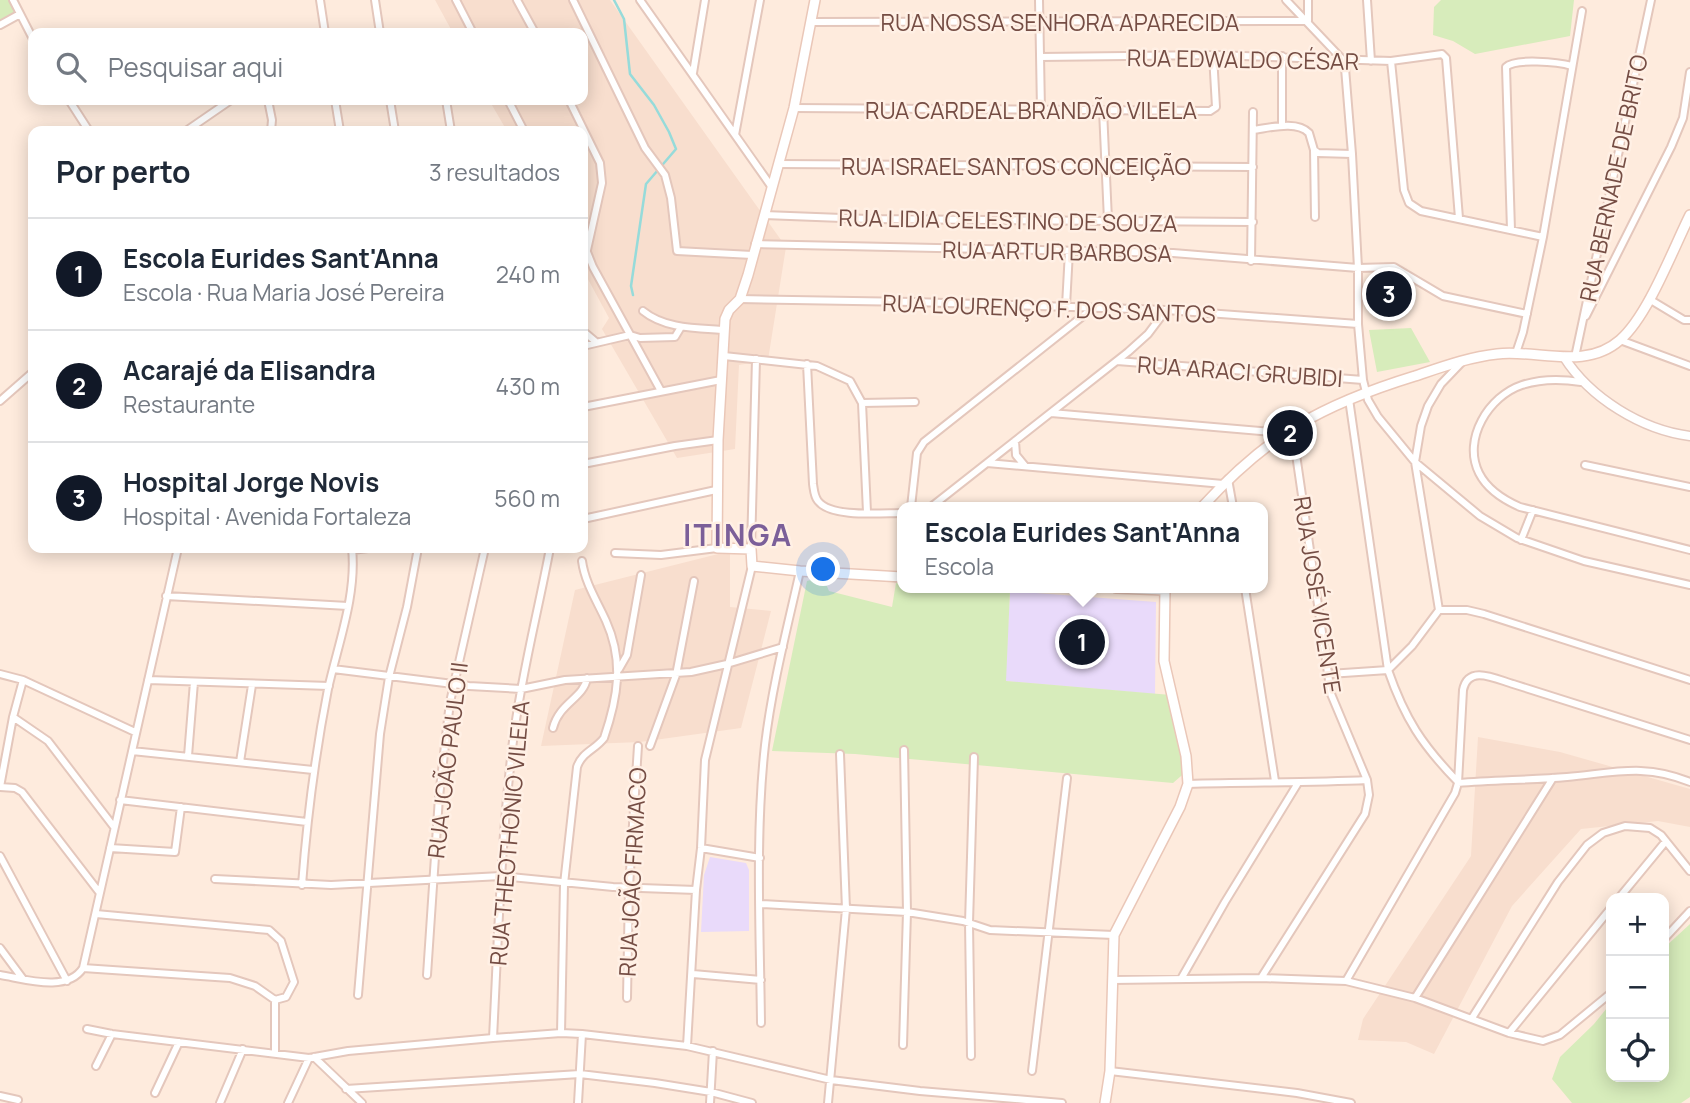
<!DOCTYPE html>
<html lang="pt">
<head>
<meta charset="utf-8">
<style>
  body { margin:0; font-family:Manrope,sans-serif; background:#f6f6f7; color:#1f2937 }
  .controls { position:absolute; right:21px; bottom:21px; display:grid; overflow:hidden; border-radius:14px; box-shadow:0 4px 18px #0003 }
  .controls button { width:63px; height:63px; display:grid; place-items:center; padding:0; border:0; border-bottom:2px solid #e0e1e3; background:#fff; color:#1f2937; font:35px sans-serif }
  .you { position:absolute; left:824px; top:570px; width:24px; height:24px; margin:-18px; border:5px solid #fff; border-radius:50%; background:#1a73e8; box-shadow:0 0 0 10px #1a73e833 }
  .badge { display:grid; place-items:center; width:46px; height:46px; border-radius:50%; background:#111827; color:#fff; font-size:23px; font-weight:700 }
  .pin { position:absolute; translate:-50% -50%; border:4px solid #fff; box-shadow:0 2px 7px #0006 }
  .popup { position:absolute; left:897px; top:502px; width:371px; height:91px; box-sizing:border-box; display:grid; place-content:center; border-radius:14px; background:#fff; filter:drop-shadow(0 2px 5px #0005); font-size:23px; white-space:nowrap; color:#747a83 }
  .popup b { font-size:26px; color:#1f2937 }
  .popup::after { content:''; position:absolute; left:50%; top:100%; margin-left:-14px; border:14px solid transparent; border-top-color:#fff }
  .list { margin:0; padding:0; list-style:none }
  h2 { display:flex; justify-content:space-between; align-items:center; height:91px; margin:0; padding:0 28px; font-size:30px }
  h2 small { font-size:23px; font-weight:400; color:#747a83 }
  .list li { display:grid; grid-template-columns:46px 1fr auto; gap:21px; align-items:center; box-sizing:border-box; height:112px; padding:0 28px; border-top:2px solid #e0e1e3 }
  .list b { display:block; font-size:26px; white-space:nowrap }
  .list p { margin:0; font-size:23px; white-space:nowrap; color:#747a83 }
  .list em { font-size:23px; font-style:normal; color:#747a83 }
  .icon { flex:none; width:38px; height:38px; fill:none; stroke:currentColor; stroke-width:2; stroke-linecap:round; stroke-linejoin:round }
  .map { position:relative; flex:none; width:1690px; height:1103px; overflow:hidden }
  .search { position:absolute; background:#fff; box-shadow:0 4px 18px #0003; left:28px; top:28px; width:560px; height:77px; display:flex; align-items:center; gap:18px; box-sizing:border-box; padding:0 24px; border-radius:14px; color:#747a83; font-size:26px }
  .panel { position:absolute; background:#fff; box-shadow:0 4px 18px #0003; left:28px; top:126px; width:560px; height:427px; border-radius:14px }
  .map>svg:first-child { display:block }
  .residential { fill:#f8dece }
  .education { fill:#e9dafa }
  .green { fill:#d7ecbb }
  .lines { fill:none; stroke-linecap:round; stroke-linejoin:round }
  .stream { stroke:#96dbda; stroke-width:2.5 }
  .minor-casing { stroke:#e4c7bc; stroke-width:10 }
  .tertiary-casing { stroke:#e4c7bc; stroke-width:11 }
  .secondary-casing { stroke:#eac7b8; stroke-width:12 }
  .minor { stroke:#fff; stroke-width:6 }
  .tertiary { stroke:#fff; stroke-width:8 }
  .secondary { stroke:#fff; stroke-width:9 }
  .labels { text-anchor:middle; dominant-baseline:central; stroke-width:5; stroke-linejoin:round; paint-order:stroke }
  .street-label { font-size:23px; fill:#754d44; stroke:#fff0e5 }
  .district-label { font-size:30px; font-weight:bold; letter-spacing:2px; fill:#7b5f99; stroke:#fff0e5 }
</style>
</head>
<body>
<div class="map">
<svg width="1690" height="1103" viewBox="0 0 1690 1103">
  <rect width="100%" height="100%" fill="#feebdd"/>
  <path class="residential" d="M435 0H610L786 247 768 360 739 365 735 449 677 458 602 329 609 318 583 270V131H507L489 100H583V33H453Z
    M730 551V607L771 611 741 728 640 742 541 746 575 590Z
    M1478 737 1560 752 1690 789V827L1658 821 1581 829 1512 906 1434 1054 1406 1042 1358 1040 1363 1019 1471 856Z"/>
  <path class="education" d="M1010 591 1156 602 1155 694 1005 681Z
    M710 857 746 863 749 870V931L701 932 704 875Z"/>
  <path class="green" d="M0 0H9L15 13 0 21Z
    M1441 0H1574L1570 36 1475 54 1453 41 1433 35 1434 7Z
    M1411 328 1430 362 1377 372 1369 330Z
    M823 577 829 591 892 607 896 583 902 584V588H963L1010 591 1006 681 1171 695 1188 770 1173 783 855 754 772 751 807 581Z
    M1690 924V1097L1681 1103H1572L1552 1079 1560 1057 1594 1024 1611 1003V1077H1664V948Z"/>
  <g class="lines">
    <path class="stream" d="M614 0 624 19 630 74 654 105 669 132 676 149 646 184 631 286 633 295"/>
    <defs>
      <path id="minor" d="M13 0 33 39
        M320 0 325 33
        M375 0 380 33
        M456 0 473 33
        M517 0 535 33
        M573 0 645 148 665 175 671 198 677 251 752 255
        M640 0 771 186
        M1039 0 1041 110
        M1286 0 1341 58 1345 68 1352 154 1358 268V324L1363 380 1368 400 1378 417 1415 462 1480 516 1517 538 1584 561 1690 585
        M1367 0 1371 61
        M811 22 1308 21V0
        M0 25 20 14
        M1282 56V126
        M1040 57 1213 55 1391 61 1442 54 1446 58 1459 218
        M1391 61 1404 190 1409 203 1421 211 1543 237
        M693 73 705 0
        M69 100 89 131
        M268 100 272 120 271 131
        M335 100 340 131
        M390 100 395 131
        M446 100 451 131
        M508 100 524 131
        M569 100 600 163 602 183 587 250
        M794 108 1210 111 1216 107 1213 55
        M1103 110 1108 220
        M1253 130C1269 128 1297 120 1309 133L1314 150 1318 153 1352 154
        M186 131 231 100
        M735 135 760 0
        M1314 150 1315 217
        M778 164 1253 167
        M764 215 868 219 1253 222
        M1511 230 1506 67C1515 58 1558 62 1572 66
        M583 242 593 267 661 391
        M755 244 1173 253 1358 268 1394 267 1443 296 1527 314
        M1251 261 1253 112
        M740 299 914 302 1166 310 1358 324
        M1649 299 1684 320H1690
        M1066 306 1069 251
        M643 311C665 329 697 328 724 330
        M1586 316 1671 147 1683 118 1690 72
        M583 331 596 342
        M1620 340 1690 366
        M583 346 630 335 640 338 675 337 681 327
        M1516 353 1523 332 1543 237 1582 11
        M724 356 817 366 850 381 862 403 867 512
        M1575 357 1651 0
        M1117 361 1363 380
        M807 364 813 484C814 490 814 496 818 501 831 518 881 513 902 513
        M1581 382C1562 379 1540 379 1522 385 1489 396 1462 439 1479 473 1487 489 1504 500 1520 507L1690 550
        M1349 399 1388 670C1405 719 1422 745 1458 782
        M0 401 33 372
        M862 403 915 402
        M583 407 721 380
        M1051 413 1284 433
        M1015 441 1016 455 1025 466
        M987 463 1223 484
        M583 464 675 446 718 440
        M1585 465 1690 487
        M1228 479 1233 507
        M911 507 917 453 924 442 1093 308
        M931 507 1128 352 1148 334 1166 310
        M583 519 716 490
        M1521 540 1533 510
        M751 549 756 359
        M352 550 368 548
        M615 553 661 555 717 548
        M1245 588 1275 781
        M166 596 348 606
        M1439 610 1415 462 1421 426 1428 406 1441 384 1462 362
        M1439 610H1467L1484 614 1690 680
        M333 669 469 686 521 689 565 680 691 672 727 664 783 647
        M619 669 627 655 641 575
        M1388 670 1412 646 1439 610
        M0 674 23 680 135 732
        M1329 674 1388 670
        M148 680 329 686
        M13 717 48 741 114 827
        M553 728C559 703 584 698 587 678
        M650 746 676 675 694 581
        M132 751 313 770
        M188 756 194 682
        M240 762 252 685
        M1458 783C1494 780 1531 780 1567 777 1613 773 1645 763 1690 782
        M1188 784C1248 782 1307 783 1367 780
        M0 787 15 788 22 792 99 892
        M0 787 13 717 23 680
        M120 800 307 822
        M110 848 175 852 181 807
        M701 848 760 858
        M0 856 67 981
        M215 879 331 885 501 876 613 887 696 890
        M302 885C307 819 315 755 328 689 338 644 357 595 352 548
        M1619 898 1666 841
        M760 904 907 912 963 921 990 930 1114 935
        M1664 939 1690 911
        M0 948 23 979
        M83 968 230 978 255 986 275 1000 286 997 294 982 281 941 269 930 96 914
        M693 974 761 980
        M0 975C25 979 67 993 83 968L178 548
        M427 975 439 797 450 702 485 548
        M1261 978 1365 814 1369 795 1367 780 1331 694 1292 427
        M1181 979 1225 902 1298 783
        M1113 980 1261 978 1346 981 1415 998 1509 1033 1543 1041 1560 1035 1611 993
        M1346 981 1455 793 1458 783 1463 690C1468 664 1496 679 1513 684L1690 740
        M358 995 380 734 389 677 407 607 418 548
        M627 998 629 887 638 746
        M1415 998 1553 778
        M1472 1018 1558 882 1587 845 1603 833 1625 826 1650 828 1661 835 1690 871
        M761 1023C760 932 755 834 765 745 772 686 787 629 800 571
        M87 1029 112 1034 309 1058 348 1051 493 1038 561 1033 582 1034 687 1046 831 1080 920 1091 1062 1103
        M561 1033 564 884 577 767C582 752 595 750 604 738 618 697 624 661 606 621 597 601 585 583 582 561
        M1509 1033 1611 908
        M493 1038C498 939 501 839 513 741 521 676 538 612 550 548
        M903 1045 907 912 904 750
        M687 1046 696 890 701 848 705 760 752 566
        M275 1053V1000
        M971 1056 969 923 974 757
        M314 1057 362 1103
        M96 1066 112 1034
        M1032 1071 1067 778
        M1110 1071 1297 1093 1351 1103
        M346 1089 580 1074 655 1083 711 1092 752 1103
        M155 1093 179 1042
        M0 1096 18 1100
        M220 1103 243 1049
        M288 1103 309 1058
        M578 1103 582 1034
        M710 1103 713 1051
        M828 1103 846 909 840 754"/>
      <path id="tertiary" d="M1564 357C1590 398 1642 430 1690 436"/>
      <path id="secondary" d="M815 0 794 108 748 275 740 299 729 310 725 319 718 440 717 548 751 549 752 566 800 571 902 577
        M1202 507C1269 434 1321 405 1415 376 1442 367 1469 357 1497 354 1537 349 1585 371 1620 340 1648 316 1673 249 1690 215
        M1116 588 1164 590
        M1105 1103 1110 1071 1114 935 1180 807 1188 784 1186 756 1164 661 1165 588"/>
    </defs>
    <use href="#minor" class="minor-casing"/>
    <use href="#tertiary" class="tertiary-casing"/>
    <use href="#secondary" class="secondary-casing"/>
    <use href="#minor" class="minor"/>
    <use href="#tertiary" class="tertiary"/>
    <use href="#secondary" class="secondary"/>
  </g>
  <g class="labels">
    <g class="street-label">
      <text x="1060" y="22">RUA NOSSA SENHORA APARECIDA</text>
      <text transform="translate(1243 59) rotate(1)">RUA EDWALDO CÉSAR</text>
      <text x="1031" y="110">RUA CARDEAL BRANDÃO VILELA</text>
      <text x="1016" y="166">RUA ISRAEL SANTOS CONCEIÇÃO</text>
      <text transform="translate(1613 178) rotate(-78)">RUA BERNADE DE BRITO</text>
      <text transform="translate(1008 220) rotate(1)">RUA LIDIA CELESTINO DE SOUZA</text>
      <text transform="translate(1057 251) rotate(1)">RUA ARTUR BARBOSA</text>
      <text transform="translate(1049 308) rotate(2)">RUA LOURENÇO F. DOS SANTOS</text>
      <text transform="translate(1240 371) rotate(4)">RUA ARACI GRUBIDI</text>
      <text transform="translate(1318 595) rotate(81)">RUA JOSÉ VICENTE</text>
      <text transform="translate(447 760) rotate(-83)">RUA JOÃO PAULO II</text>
      <text transform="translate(509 833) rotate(-85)">RUA THEOTHONIO VILELA</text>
      <text transform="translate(632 872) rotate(-87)">RUA JOÃO FIRMACO</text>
    </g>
    <g class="district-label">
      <text x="738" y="534">ITINGA</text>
    </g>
  </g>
</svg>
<div class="controls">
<button>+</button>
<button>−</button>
<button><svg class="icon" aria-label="locate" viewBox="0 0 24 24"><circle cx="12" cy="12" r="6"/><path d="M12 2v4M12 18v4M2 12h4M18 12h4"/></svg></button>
</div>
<div class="you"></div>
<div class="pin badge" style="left:1082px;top:642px">1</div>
<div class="popup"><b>Escola Eurides Sant'Anna</b>Escola</div>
<div class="pin badge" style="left:1290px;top:433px">2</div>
<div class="pin badge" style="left:1389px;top:294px">3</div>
<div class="search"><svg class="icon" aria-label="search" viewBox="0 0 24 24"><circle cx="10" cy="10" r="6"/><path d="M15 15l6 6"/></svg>Pesquisar aqui</div>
<section class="panel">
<h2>Por perto<small>3 resultados</small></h2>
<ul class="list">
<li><span class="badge">1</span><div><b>Escola Eurides Sant'Anna</b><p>Escola · Rua Maria José Pereira</p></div><em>240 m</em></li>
<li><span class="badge">2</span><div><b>Acarajé da Elisandra</b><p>Restaurante</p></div><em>430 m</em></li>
<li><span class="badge">3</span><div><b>Hospital Jorge Novis</b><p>Hospital · Avenida Fortaleza</p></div><em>560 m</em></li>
</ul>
</section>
</div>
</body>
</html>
